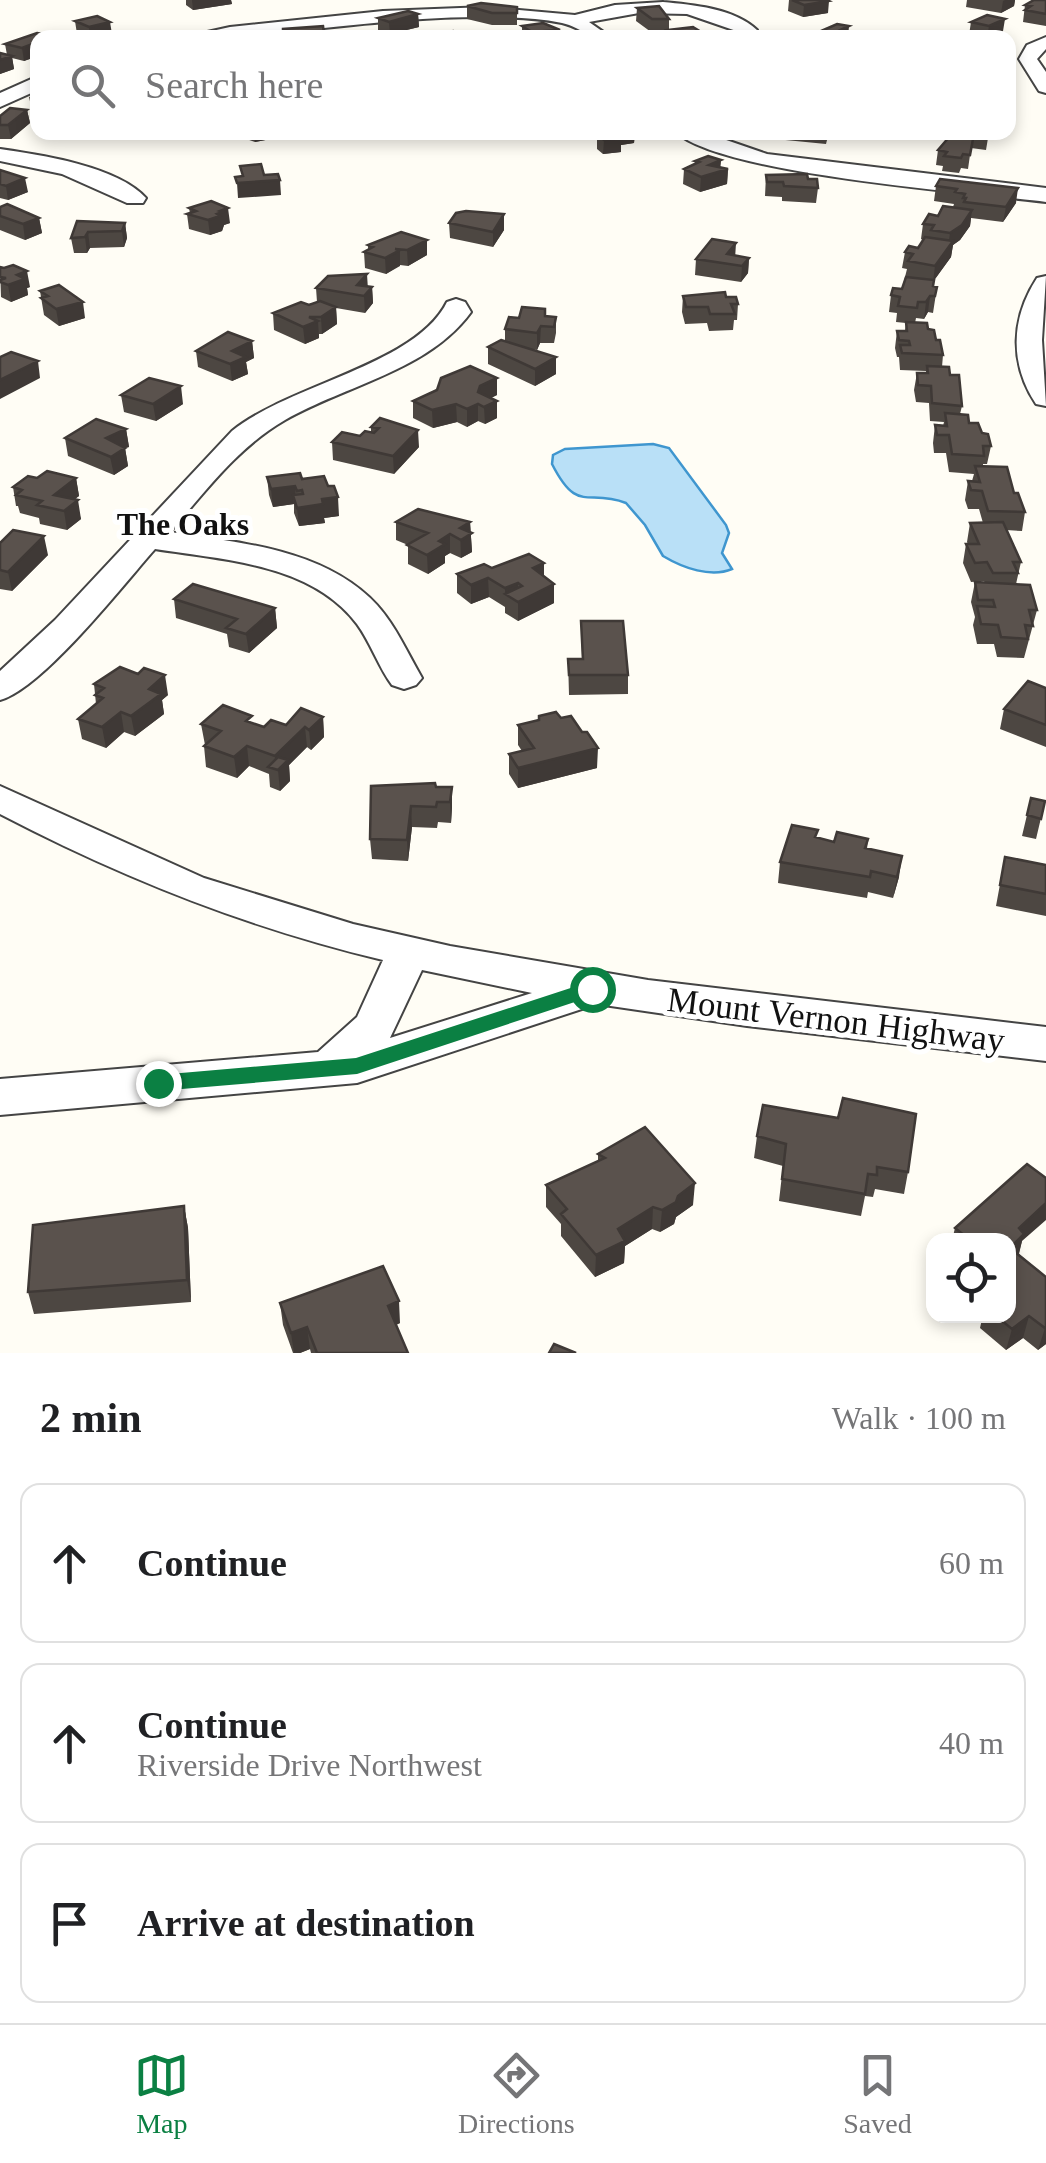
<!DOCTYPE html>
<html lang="en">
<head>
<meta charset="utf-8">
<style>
  body { margin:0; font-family:Georgia,serif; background:#f6f6f6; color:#202124 }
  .controls { position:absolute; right:30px; bottom:30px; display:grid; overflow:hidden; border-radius:20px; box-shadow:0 5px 15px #0003 }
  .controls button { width:90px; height:90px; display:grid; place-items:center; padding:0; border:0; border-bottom:2px solid #e0e0e0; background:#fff; color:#202124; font:50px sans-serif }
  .stop { position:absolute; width:30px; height:30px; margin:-22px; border:8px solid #0b8043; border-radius:50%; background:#fff }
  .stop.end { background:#0b8043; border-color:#fff; box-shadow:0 2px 10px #0008 }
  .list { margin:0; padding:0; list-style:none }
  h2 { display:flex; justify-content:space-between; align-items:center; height:130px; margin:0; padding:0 40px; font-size:42px }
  h2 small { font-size:32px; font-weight:400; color:#757577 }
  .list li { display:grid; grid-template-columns:65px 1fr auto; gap:30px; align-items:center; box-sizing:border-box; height:160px; margin:0 20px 20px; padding:0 20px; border:2px solid #e0e0e0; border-radius:20px }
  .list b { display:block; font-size:38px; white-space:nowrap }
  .list p { margin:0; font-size:32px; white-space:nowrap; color:#757577 }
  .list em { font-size:32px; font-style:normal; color:#757577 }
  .icon { flex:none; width:55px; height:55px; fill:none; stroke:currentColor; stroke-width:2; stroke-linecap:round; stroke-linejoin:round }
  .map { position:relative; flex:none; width:1046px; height:1353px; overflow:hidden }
  .search { position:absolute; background:#fff; box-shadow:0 5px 15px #0003; left:30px; right:30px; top:30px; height:110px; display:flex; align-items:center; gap:25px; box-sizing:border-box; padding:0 35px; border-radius:20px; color:#757577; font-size:38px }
  .sheet { height:670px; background:#fff }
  nav { display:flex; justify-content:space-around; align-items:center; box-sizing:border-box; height:140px; border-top:2px solid #e0e0e0; background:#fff; font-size:28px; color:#757577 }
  nav a { display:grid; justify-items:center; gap:5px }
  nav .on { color:#0b8043 }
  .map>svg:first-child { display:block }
  .water { fill:#b9e0f7; stroke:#3f96cf; stroke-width:2.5 }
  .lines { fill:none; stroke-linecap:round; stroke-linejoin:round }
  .minor-casing { stroke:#444; stroke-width:4 }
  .minor { fill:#fff; fill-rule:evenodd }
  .wall { fill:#4d4742 }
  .shaded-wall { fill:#3f3936 }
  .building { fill:#5a524d; stroke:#3f3936; stroke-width:2.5 }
  .route { fill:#0b8043 }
  .labels { text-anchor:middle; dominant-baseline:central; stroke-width:10; stroke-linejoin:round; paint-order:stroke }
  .neighbourhood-label { font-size:32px; font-weight:bold; fill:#111; stroke:#fff }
  .near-street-label { font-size:35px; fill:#111; stroke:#fff }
</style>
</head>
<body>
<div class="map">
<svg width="1046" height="1353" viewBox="0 0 1046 1353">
  <rect width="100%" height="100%" fill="#fffdf5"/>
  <path class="water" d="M653 444 669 448 726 525 729 533 722 553 732 569C711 578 683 568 663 556L645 525 626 503C587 488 578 515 552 464L553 455 565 449Z"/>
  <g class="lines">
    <defs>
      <path id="minor" d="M663 2C694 5 733 8 757 30L748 35 687 14 639 13 589 22 612 38C585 38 583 28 562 23 537 18 511 17 486 17 383 16 282 38 180 38L230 27 383 11 486 7 575 15 615 5Z
        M1046 37V49L1037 59 1046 72V93L1039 91 1019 59 1027 45Z
        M38 76V90L0 107V93Z
        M676 132H703L767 154 1046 188V202C975 193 720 174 676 132Z
        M0 149C41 155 117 166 146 198L143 203H127L62 174 0 161Z
        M1046 276 1042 340 1046 406 1036 404C1009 363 1011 318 1037 278Z
        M456 299 465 302 471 312C428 371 346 385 285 420 238 447 205 492 170 532 241 543 325 549 377 605 396 626 408 654 422 678L416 685 404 689 392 685C378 666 371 643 357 624 311 563 223 560 155 549 124 584 42 689 0 700V671L55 620 232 431C290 384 416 365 447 302Z
        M0 786 204 878 353 924 450 946 648 980 1046 1027V1061L747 1026 597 1004 357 1083 0 1115V1079L318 1052 357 1017 383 960C248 928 123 878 0 814ZM422 970 532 993 390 1038Z"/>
    </defs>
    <use href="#minor" class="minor-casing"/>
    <use href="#minor" class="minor"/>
  </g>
  <path class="wall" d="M186 0H231L232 4 193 10 186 5Z
    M789 0H827L828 13 803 17 788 11Z
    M967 0H1015L1014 6 1001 13 966 7Z
    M1046 0V26L1023 22 1025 5Z
    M467 6 517 7V25H492L467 19Z
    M637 8 669 19V30L711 38H667V31L651 32 636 21Z
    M418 14 419 27 390 34 378 31V18Z
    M987 15 1003 31 989 38 969 35 971 22Z
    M75 21 112 34 99 38H86L77 34Z
    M323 26 324 38H283V29Z
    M522 26 560 38H522Z
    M821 31 848 38H820Z
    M37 33 54 38H38V56L24 61 12 58 14 69 0 74V53L7 55 5 44Z
    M38 93V111L32 110 29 97Z
    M27 110 30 123 11 139H0V116Z
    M226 132H281V137L255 142Z
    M601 132H635L634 143 621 145V152L603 154 597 149V135L601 134Z
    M766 132H829L826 144 765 138Z
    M945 132H989L986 150 971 148 968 169 961 168 959 173 942 171 943 166 936 165 938 150 963 138V136L945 134Z
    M721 160 720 167 728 169 727 184 700 192 683 184 684 169 695 164V161Z
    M0 170 28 192 8 200 0 198Z
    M766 175 808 179 818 188 816 203 782 201V197L765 196Z
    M940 179 1016 203 1003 222 971 218 970 226 960 240 953 245 951 257 934 280 933 286 937 287 933 313 928 312 924 319 916 318 915 323 928 329 943 355 942 367 950 375 962 406 960 414 982 433 991 446 987 464H983V466L1014 493 1025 512 1022 531 1006 530 1021 562 1016 584 1037 610 1024 658 997 657 994 644H977L973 625 975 617 971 602 975 582 985 583 984 581 971 582 963 563 966 544H968L967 542 970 523H983L979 509H968L965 500 968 481H972L974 474 949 472 946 453H934L933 443 935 425 943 426 944 422 930 421 929 403 916 402 914 390 917 373H926V371L900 370 899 357H897L895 348 897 331H905L906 323 896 322 897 313 889 312 891 295 902 289 907 269 902 268 905 252 918 248 923 240 921 239 923 224 953 207 954 204 934 201 936 186Z
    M0 207 39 218 42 233 25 240 0 230Z
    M189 208 230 223 224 225 222 231 210 235 189 229 187 214 190 213Z
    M504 214V230L493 247 450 238 449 223Z
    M77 221 125 223 127 238 124 247 90 248 87 253H74L71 238Z
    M427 240V255L408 266 400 265 386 274 365 268 364 252 368 250V245Z
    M735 255 749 258 748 273 741 282 695 275 696 259Z
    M0 267 30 287 27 288 28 295 11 302 1 297Z
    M368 286 372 287 373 303 365 313 336 308 337 324 322 334H319V338L305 344 274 330 273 313 317 302 316 288Z
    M40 291 85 318 59 326 44 315Z
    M683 296 726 297 738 304 737 320H734L733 330 709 331 707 323 685 324 682 312Z
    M545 316 556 317V333L554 343H540L537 350 532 349 556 357V374L535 386 488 364V347L505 341V329Z
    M252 341 254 358 246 362 248 374 232 381 198 367 196 351Z
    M121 395 183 404 156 421 124 412Z
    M497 395 491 398 497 418 485 424 478 421 467 427 457 422 433 428 413 418V401Z
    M380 418 419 447 394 474 333 460 332 442 371 432V427Z
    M126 429 129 447 125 448 128 466 114 475 68 456 65 438Z
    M267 477 302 479 339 516 324 518 325 523 299 526 294 513V504L273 507 269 495Z
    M37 478H76L79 496 74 499 81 519 67 530 40 524 39 518 20 513 18 506H16L13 487Z
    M396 522H470L472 552 461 558 450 553 445 556V563L428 574 408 564V545L396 540Z
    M0 543 48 555 12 591 0 589Z
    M544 563V576L554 584V603L518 621 505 613V607L489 597 471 604 457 593V574L492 568Z
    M174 599 275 608 277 628 249 653 229 647 227 634 176 618Z
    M581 621 628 675V694L569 695 568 659H582Z
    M94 684 168 695 162 700 164 714 135 736 124 732 106 748 82 739 78 719 96 704Z
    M1046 688V747L1000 729 1004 709Z
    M323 717 324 737 311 750 307 747 289 765 290 781 280 791 270 787 269 774 249 766 237 778 206 767 204 746 205 745 201 724 252 723 264 727 286 725Z
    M518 725 597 768 518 788 509 774V754L522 751 518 745Z
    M436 787H452V807L451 823 438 822 437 828 412 827 408 861 372 859 370 839Z
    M1031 798 1045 801 1036 839 1022 836Z
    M817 838 834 842 868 839 867 849 899 877 893 898 868 892 867 898 778 883 780 862Z
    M1005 857 1046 865V916L996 906Z
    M757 1136 908 1172 904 1194 875 1189 873 1197 865 1196 861 1216 779 1201 783 1166 754 1158Z
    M598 1154 693 1205 676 1217 674 1224 660 1232 652 1229 625 1246 624 1263 595 1277 561 1236V1224L546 1207V1185L598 1161Z
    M184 1206 188 1228 191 1302 34 1314 28 1292Z
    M955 1228 1022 1241 1019 1254 1046 1277V1344L1038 1350 1023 1338 1006 1350 980 1328 982 1319 979 1316H1008V1240H952Z
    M280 1303 400 1323 396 1325 408 1353H311L310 1349 300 1353H293L283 1325Z"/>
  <path class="shaded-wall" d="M192 0H231L232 4 193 10Z
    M1005 0H1015L1014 6 1001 13 1003 1Z
    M829 1 828 13 803 17 804 5Z
    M418 14 419 27 390 34 389 22Z
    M1005 19 1003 31 987 38 989 26Z
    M110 22 112 34 90 38 89 27Z
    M849 26 848 38H832V34Z
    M560 30V38H532V32Z
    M38 42V56L24 61 22 48Z
    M12 56 14 69 0 74V60Z
    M27 110 30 123 11 139 8 125Z
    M254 132H281V137L255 142Z
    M613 132H635L634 143 621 145V152L603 154 604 140Z
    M721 160 720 171 728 169 727 184 700 192 701 177 709 165Z
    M25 178 28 192 8 200 6 186Z
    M280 180 281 195 238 198 237 183Z
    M1018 188 1016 203 1003 222 1006 207Z
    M228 208 230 223 224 225 222 231 210 235 208 220 220 211Z
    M972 210 970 226 960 240 953 245 951 257 933 282 935 266 948 248 950 233Z
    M504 214V230L493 247V232Z
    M39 218 42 233 25 240 23 224Z
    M125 223 127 238 124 247 122 231Z
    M88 232 90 248 87 253 85 237Z
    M427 240V255L408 266 407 250Z
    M736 243 735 259 727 254Z
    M400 250V266L386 274 385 258Z
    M749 258 748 273 741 282 742 266Z
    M27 271 30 287 27 288 28 295 11 302 8 285 17 275Z
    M367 274 368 290 357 285Z
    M372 287 373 303 365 313 364 296Z
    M930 296 928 312 924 319 926 302Z
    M83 302 85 318 59 326 56 309Z
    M336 307 337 324 322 334 321 317Z
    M318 321 319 338 305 344 303 327Z
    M541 326 540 343 537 350V333Z
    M252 341 254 358 246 362 248 374 232 381 230 364 232 351Z
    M556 357V374L535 386V369Z
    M38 361 40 378 0 399V380Z
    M497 378V395L478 404V421L467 427V409L480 386Z
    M181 386 183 404 156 421 153 404Z
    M497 401V418L485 424 484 407Z
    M456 404 457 422 433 428 432 410Z
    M126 429 129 447 125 448 128 466 114 475 106 438Z
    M418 430 419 447 394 474 393 456Z
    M76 478 79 496 60 511 54 495Z
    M295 486 296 504 293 495 294 504 273 507 271 489Z
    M338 497 339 516 324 518 325 523 299 526 297 508 322 499Z
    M78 500 81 519 67 530 64 511Z
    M470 522 472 552 461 558 460 528Z
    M450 534V553L445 556V563L428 574 427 555 439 541Z
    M44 536 48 555 12 591 8 572Z
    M544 563V582L533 568Z
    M488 578 489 597 471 604V585Z
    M518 583V602L554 584V603L518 621V602L505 594V588Z
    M275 608 277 628 249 653 246 634Z
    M165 675 168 695 162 700 164 714 135 736 131 716 149 689Z
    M121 712 124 732 106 748 102 727Z
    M323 717 324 737 311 750 309 730Z
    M305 727 307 747 289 765 290 781 280 791 278 770H276L275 756Z
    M247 746 249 766 237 778 234 757Z
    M598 748 597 768 518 788V768Z
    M452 787V807L451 823 450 802Z
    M411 806 412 827 408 861 407 840Z
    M902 856 899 877 893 898 897 877Z
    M695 1183 693 1205 676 1217 674 1224 660 1232 662 1210 678 1196Z
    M1046 1203V1220L1022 1241 1018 1256 1008 1255 1019 1228Z
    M184 1206 188 1228 191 1302 187 1280Z
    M653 1207 652 1229 625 1246 624 1263 595 1277 596 1255 618 1229Z
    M399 1301 400 1323 390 1327 388 1306Z
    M1029 1316 1023 1338 1006 1350 1012 1329Z
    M307 1327 310 1349 300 1353H294L291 1333Z
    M1046 1327V1344L1038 1350 1045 1328Z"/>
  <path class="building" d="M792 0H827L829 1 804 5Z
    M1034 0H1046V14L1025 10 1031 6 1025 5Z
    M481 3 517 7V13H492L467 6Z
    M659 6 669 19H652L637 8Z
    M408 11 418 14 389 22 378 18Z
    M987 15 1005 19 989 26 971 22Z
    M97 16 110 22 89 27 75 21Z
    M543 23 560 30 532 32 522 26Z
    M837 24 849 26 832 34 821 31Z
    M323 26 324 34 312 36V33L283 34V29Z
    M693 27 711 38H679L667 30Z
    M453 31 470 38H439L435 36Z
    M37 33 54 36 38 38V42L22 48 5 44Z
    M230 33 237 38H206Z
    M788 33 793 38H755L753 34Z
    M0 53 12 56 0 60Z
    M10 108 27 110 8 125H0V116Z
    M615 132 621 138 604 140 597 135Z
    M989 132V135L964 133V132Z
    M950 136 973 139 970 155 963 154 961 158 944 156 947 152 938 150Z
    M708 156 721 160 709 165 728 169 701 177 684 169 699 162 695 161Z
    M261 164 264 175 278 174 280 180 237 183 235 177 243 176 240 166Z
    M0 170 25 178 6 186 0 184Z
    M807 174 808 179H817L818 188 784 186 783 182H767L766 175Z
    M940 179 1018 188 1006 207 964 202 966 198H963L965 194 955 192 957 189 936 186Z
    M211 201 228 208 220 211 223 212 217 214 220 216 208 220 187 214 196 211 189 208Z
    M7 204 39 218 23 224 0 216V207Z
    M943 206 972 210 962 225 950 233 931 230 934 225 923 224 929 214 938 216Z
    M466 211 504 214 493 232 449 223 456 213Z
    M77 221 125 223 122 231 88 232 85 237 71 238Z
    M401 232 427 240 407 250 395 249 400 250 385 258 364 252 373 247 368 245Z
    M925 237 953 241 935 266 908 261 913 254 905 252 909 246 918 248Z
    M712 239 736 243 727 254 749 258 742 266 696 259Z
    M13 265 27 271 17 275 25 279 8 285 0 282V280L6 278 0 277V267L4 268Z
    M367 274 357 285 372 287 364 296 316 288 328 276Z
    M906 277 934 280 933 286 937 287 935 296H930L926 302H918L917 308 898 306 900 297 891 295 893 288 902 289Z
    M59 285 83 302 56 309 41 298 48 296 40 291Z
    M725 292 726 297H736L738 304H731L735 314H710L708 307H686L683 296Z
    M320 301 336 307 321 317H309L318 321 303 327 273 313 301 302 309 305Z
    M522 307 545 309V316L556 317 554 327 541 326 537 333 505 329 509 317 519 318Z
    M906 322 927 323 928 329 934 330 936 340H940L943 355 902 353 900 345H910L909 341 899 340 897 331H907Z
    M228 332 252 341 232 351 246 357 230 364 196 351Z
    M501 340 556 357 535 369 488 347Z
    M11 352 38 361 0 380V357Z
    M470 366 497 378 480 386 478 392 497 401 484 407 478 404 467 409 456 404 432 410 413 401 437 390 441 378Z
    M927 366 949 367 950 375H959L962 406 932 403 931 386 918 385 917 373H928Z
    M149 378 181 386 153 404 121 395Z
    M945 413 968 415 969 423H978L982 433 988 434 991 446H983L984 456 952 454 949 435H937L935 425 947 426Z
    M380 418 418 430 393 456 332 442 342 432 360 436 365 431 374 433 379 428 371 427Z
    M96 419 126 429 106 438 125 448 111 457 65 438Z
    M975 466 1007 467 1014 493H1018L1025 512 988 511 982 491 971 490 968 481 980 482Z
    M47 471 76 478 54 495 78 500 64 511 37 505 42 501 16 495 22 490 13 487 28 476 37 478Z
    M300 473 302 479 324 476 328 486H334L338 497 322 499 323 504 297 508 293 495 303 494 302 490 297 491 295 486 271 489 267 477Z
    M418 509 470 522 460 528 472 533 461 540 450 534 439 541 445 544 427 555 407 545 428 533 396 522Z
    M1003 522 1021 562H1013L1018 573H993L987 562 975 563 966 544H979L970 523Z
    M13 530 44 536 8 572 0 570V543Z
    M529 554 544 563 533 568 554 584 518 602 505 594 522 586 518 583 505 588 488 578 471 585 457 574 484 564 492 568Z
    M975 582 1030 585 1037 610H1029L1033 626 1025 625 1028 639 1001 637 998 625 981 624 977 606 995 607 993 600H978Z
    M193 584 275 608 246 634 226 628 237 619 174 599Z
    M581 621H623L628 675H569L568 659H583Z
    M120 667 138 674 144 668 165 675 149 689 161 694 131 716 121 712 102 727 78 719 103 698 95 695 104 688 94 684Z
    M1028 681 1046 688V725L1004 709Z
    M223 705 252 716 246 721 264 727 271 720 286 725 301 708 323 717 309 730 305 727 275 756 247 746 234 757 204 746 221 731 201 724Z
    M556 712 561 718 571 716 582 732H587L598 748 518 768 509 754 534 748 518 725 539 720V716Z
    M278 757 288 760 278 770 268 767Z
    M435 783 436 787H452L450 802H437L436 807 411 806 407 840 370 839 371 786Z
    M1031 798 1045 801 1041 819 1027 815Z
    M792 825 818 830 815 837 834 842 837 832 868 839 865 848 902 856 897 877 871 871 870 877 780 862Z
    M1005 857 1046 865V894L1000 885Z
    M843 1098 916 1114 908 1172 877 1167V1175L868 1174 865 1194 782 1179 786 1144 757 1136 763 1105 838 1118Z
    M645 1127 695 1183 678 1196 676 1202 662 1210 653 1207 618 1229 625 1241 596 1255 561 1214 567 1209 546 1185 605 1158 598 1154Z
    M1027 1164 1046 1178V1203L1019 1228 1024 1234 1010 1248 1046 1277V1327L1045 1328 1029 1316 1012 1329 996 1316H1008V1240H970L955 1228Z
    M184 1206 187 1280 28 1292 33 1225Z
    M383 1266 399 1301 388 1306 408 1353H317L307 1327 291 1333 280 1303Z
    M554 1344 576 1353H549Z"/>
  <path class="route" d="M592 981 602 989 599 994 357 1074 158 1091 147 1083 158 1075 356 1058Z"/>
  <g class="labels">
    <g class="neighbourhood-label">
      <text x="183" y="524">The Oaks</text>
    </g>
    <g class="near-street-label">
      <text transform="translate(836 1020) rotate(7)">Mount Vernon Highway</text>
    </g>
  </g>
</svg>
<div class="controls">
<button><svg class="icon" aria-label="locate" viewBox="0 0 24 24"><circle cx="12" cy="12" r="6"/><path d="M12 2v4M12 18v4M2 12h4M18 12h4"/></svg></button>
</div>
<div class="stop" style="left:592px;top:989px"></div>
<div class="stop end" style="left:158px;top:1083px"></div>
<div class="search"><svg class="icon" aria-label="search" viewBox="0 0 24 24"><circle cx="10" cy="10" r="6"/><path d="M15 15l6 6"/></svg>Search here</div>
</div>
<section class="sheet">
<h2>2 min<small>Walk · 100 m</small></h2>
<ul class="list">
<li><svg class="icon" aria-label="ahead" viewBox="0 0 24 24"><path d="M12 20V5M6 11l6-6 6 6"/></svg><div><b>Continue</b></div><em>60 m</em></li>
<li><svg class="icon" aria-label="ahead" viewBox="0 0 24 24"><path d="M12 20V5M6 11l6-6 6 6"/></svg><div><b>Continue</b><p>Riverside Drive Northwest</p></div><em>40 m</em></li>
<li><svg class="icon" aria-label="arrive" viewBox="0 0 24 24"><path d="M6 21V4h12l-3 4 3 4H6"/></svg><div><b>Arrive at destination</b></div></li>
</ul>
</section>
<nav>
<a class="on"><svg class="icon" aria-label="map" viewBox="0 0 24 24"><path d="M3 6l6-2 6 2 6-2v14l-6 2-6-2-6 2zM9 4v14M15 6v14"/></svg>Map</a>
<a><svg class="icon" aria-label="directions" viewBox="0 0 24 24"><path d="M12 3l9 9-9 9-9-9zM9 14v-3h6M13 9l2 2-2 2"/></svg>Directions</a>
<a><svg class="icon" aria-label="saved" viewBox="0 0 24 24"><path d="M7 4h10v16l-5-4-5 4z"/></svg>Saved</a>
</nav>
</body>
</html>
